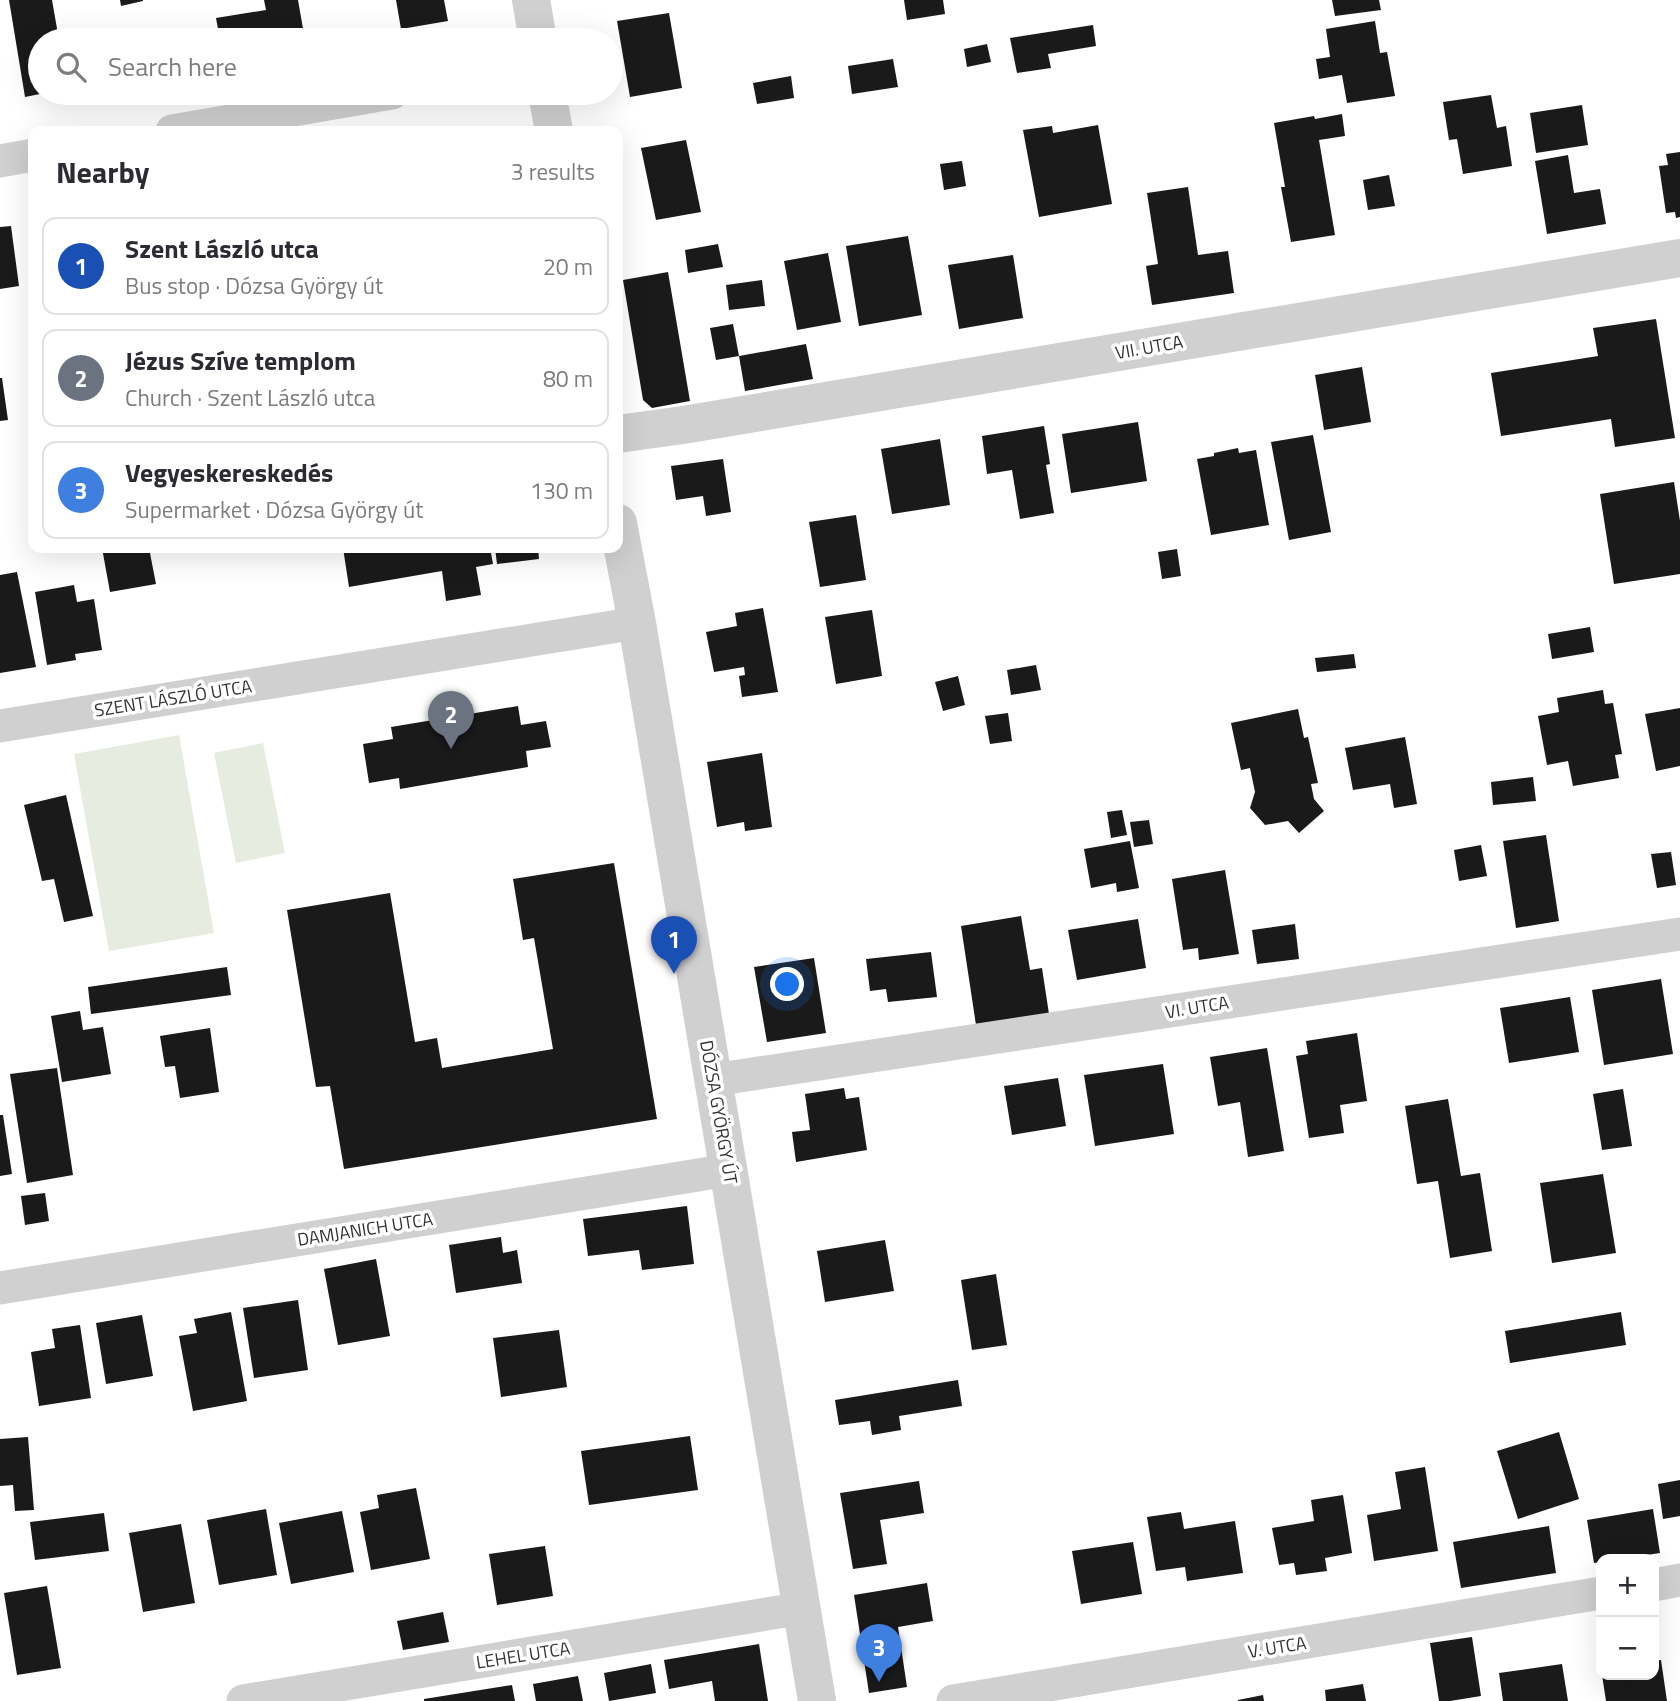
<!DOCTYPE html>
<html lang="en">
<head>
<meta charset="utf-8">
<style>
  body { margin:0; font-family:"Titillium Web",sans-serif; background:#f2f2f3; color:#2b2b33 }
  .controls { position:absolute; right:21px; bottom:21px; display:grid; overflow:hidden; border-radius:14px; box-shadow:0 7px 28px #0002 }
  .controls button { width:63px; height:63px; display:grid; place-items:center; padding:0; border:0; border-bottom:2px solid #e1e1e2; background:#fff; color:#2b2b33; font:35px sans-serif }
  .you { position:absolute; left:788px; top:985px; width:24px; height:24px; margin:-18px; border:5px solid #fff; border-radius:50%; background:#1a73e8; box-shadow:0 0 0 10px #1a73e833 }
  .badge { display:grid; place-items:center; width:46px; height:46px; border-radius:50%; background:#e63946; color:#fff; font-size:23px; font-weight:700 }
  .pin { position:absolute; translate:-50% -58px; filter:drop-shadow(0 2px 4px #0008) }
  .pin::after { content:''; position:absolute; top:37px; width:24px; height:21px; background:inherit; clip-path:polygon(0 0,100% 0,50% 100%) }
  .list { margin:0; padding:0; list-style:none }
  h2 { display:flex; justify-content:space-between; align-items:center; height:91px; margin:0; padding:0 28px; font-size:30px }
  h2 small { font-size:23px; font-weight:400; color:#7c7c81 }
  .list li { display:grid; grid-template-columns:46px 1fr auto; gap:21px; align-items:center; box-sizing:border-box; height:98px; margin:0 14px 14px; padding:0 14px; border:2px solid #e1e1e2; border-radius:14px }
  .list b { display:block; font-size:26px; white-space:nowrap }
  .list p { margin:0; font-size:23px; white-space:nowrap; color:#7c7c81 }
  .list em { font-size:23px; font-style:normal; color:#7c7c81 }
  .icon { flex:none; width:38px; height:38px; fill:none; stroke:currentColor; stroke-width:2; stroke-linecap:round; stroke-linejoin:round }
  .map { position:relative; flex:none; width:1680px; height:1701px; overflow:hidden }
  .search { position:absolute; background:#fff; box-shadow:0 7px 28px #0002; left:28px; top:28px; width:595px; height:77px; display:flex; align-items:center; gap:18px; box-sizing:border-box; padding:0 24px; border-radius:38px; color:#7c7c81; font-size:26px }
  .panel { position:absolute; background:#fff; box-shadow:0 7px 28px #0002; left:28px; top:126px; width:595px; height:427px; border-radius:14px }
  .map>svg:first-child { display:block }
  .green { fill:#e6ecdf }
  .building { fill:#1a1a1a }
  .lines { fill:none; stroke-linecap:round; stroke-linejoin:round }
  .minor { stroke:#d0d0d0; stroke-width:33 }
  .tertiary { stroke:#d0d0d0; stroke-width:38 }
  .labels { text-anchor:middle; dominant-baseline:central; stroke-width:7; stroke-linejoin:round; paint-order:stroke }
  .street-label { font-size:18px; fill:#333; stroke:#fff }
</style>
</head>
<body>
<div class="map">
<svg width="1680" height="1701" viewBox="0 0 1680 1701">
  <rect width="100%" height="100%" fill="#fff"/>
  <path class="green" d="M179 735 214 933 109 951 74 754Z
    M263 743 285 853 236 863 214 753Z"/>
  <path class="building" d="M9 0H52L59 40H40V94L25 97Z
    M120 0H143V1L121 6Z
    M264 0H298L305 40H220L216 18 266 10Z
    M396 0H444L448 21 401 29Z
    M904 0H943L945 14 907 20Z
    M1332 0H1379L1381 10 1335 16Z
    M669 13 682 88 630 97 617 21Z
    M1375 21 1380 53 1387 52 1395 96 1347 103 1342 75 1319 79 1316 59 1330 57 1326 29Z
    M1093 25 1096 46 1048 54 1051 68 1017 73 1010 38Z
    M987 44 991 62 967 67 964 49Z
    M893 59 898 87 852 94 848 66Z
    M791 76 794 98 757 104 753 83Z
    M1491 95 1497 128 1506 126 1512 166 1463 174 1457 139 1449 140 1443 102Z
    M1582 105 1588 145 1536 153 1530 113Z
    M1342 114 1345 136 1319 140 1335 235 1291 242 1281 187H1285L1274 123 1314 116 1315 119Z
    M1098 125 1112 204 1039 217 1023 130 1052 126 1053 133Z
    M686 140 701 212 656 220 641 148Z
    M1680 152V217L1676 218 1675 212 1666 213 1659 166 1668 165 1666 154Z
    M1568 155 1574 193 1600 189 1606 224 1547 234 1535 161Z
    M962 161 966 186 944 190 940 164Z
    M1389 175 1395 206 1368 210 1363 180Z
    M1188 187 1198 255 1228 251 1234 293 1152 305 1146 266 1158 264 1147 193Z
    M11 226 19 286 0 289V227Z
    M908 236 922 315 859 326 846 246Z
    M718 244 723 267 688 273 685 250Z
    M828 253 841 322 797 330 784 261Z
    M1013 255 1023 318 959 329 948 265Z
    M668 272 690 401 652 408 643 400 623 280Z
    M762 280 765 306 729 310 726 285Z
    M1656 319 1675 438 1615 447 1611 419 1501 436 1491 373 1598 356 1593 328Z
    M733 324 739 356 716 360 710 328Z
    M806 344 813 379 745 391 739 356Z
    M1362 367 1371 422 1324 430 1315 375Z
    M0 378H2L8 420 0 421Z
    M1138 422 1147 481 1071 493 1062 434Z
    M1044 426 1050 464 1046 465 1054 513 1020 519 1012 470 987 474 982 436Z
    M1313 435 1331 532 1289 540 1271 442Z
    M940 439 950 505 892 514 881 449Z
    M1238 448 1239 453 1256 450 1269 525 1211 535 1197 459 1214 456V453Z
    M723 459 731 512 706 516 703 496 676 500 671 466Z
    M1674 482 1680 521V574L1614 584 1600 494Z
    M856 515 866 580 820 587 809 522Z
    M102 548H149L156 584 110 592Z
    M343 548H490L493 564 476 567 481 595 446 601 442 571 349 587Z
    M495 548H538L539 559 497 564Z
    M1177 549 1181 576 1162 579 1158 552Z
    M17 572 36 667 0 673V575Z
    M74 585 77 602 94 599 102 650 75 654 76 660 47 665 35 592Z
    M763 608 778 692 742 697 739 676 745 675 744 667 714 672 706 632 737 626 735 613Z
    M872 610 882 676 836 684 825 617Z
    M1590 627 1594 652 1552 659 1548 634Z
    M1354 654 1356 668 1317 672 1315 658Z
    M1036 665 1041 690 1011 695 1007 670Z
    M958 676 965 705 943 711 935 682Z
    M1603 690 1605 704 1613 703 1622 754 1615 755 1619 778 1573 786 1568 761 1547 765 1538 716 1559 712 1557 698Z
    M518 706 521 725 546 721 551 747 526 751 528 767 400 789 399 778 369 783 363 744 393 739 391 727Z
    M1680 708V766L1656 771 1645 714Z
    M1298 709 1304 738 1308 737 1318 783 1311 784 1314 799 1324 811 1299 833 1288 821 1265 825 1250 808 1255 792 1250 768 1241 770 1231 723Z
    M1008 713 1012 741 990 744 985 716Z
    M1405 737 1417 804 1394 808 1390 784 1353 790 1345 748Z
    M762 753 772 827 745 831 744 822 717 827 707 762Z
    M1533 777 1536 801 1493 805 1491 782Z
    M66 795 93 916 64 922 54 879 42 881 24 805Z
    M1122 810 1127 835 1111 838 1107 812Z
    M1149 820 1153 844 1134 847 1130 822Z
    M1546 835 1559 921 1516 928 1503 841Z
    M1130 841 1139 888 1117 892 1116 883 1091 888 1084 849Z
    M1481 845 1487 876 1459 881 1454 850Z
    M1671 852 1676 885 1657 888 1651 854Z
    M614 863 657 1119 344 1169 330 1086 316 1087 287 910 390 893 415 1042 437 1038 442 1068 553 1049 534 938 523 940 513 879Z
    M1225 870 1239 954 1199 960 1198 948 1183 950 1172 879Z
    M1021 916 1030 970 1042 968 1049 1014 976 1025 961 926Z
    M1138 919 1146 968 1077 980 1068 930Z
    M1295 924 1299 959 1257 964 1252 930Z
    M931 952 937 997 888 1002 886 989 870 991 866 959Z
    M814 958 826 1033 767 1042 754 967Z
    M227 967 231 995 91 1014 88 987Z
    M1661 979 1673 1054 1604 1065 1592 990Z
    M1570 997 1579 1052 1509 1063 1500 1008Z
    M80 1011 83 1030 103 1027 111 1074 62 1082 51 1016Z
    M210 1028 219 1092 180 1098 175 1066 165 1067 160 1036Z
    M1357 1033 1367 1101 1340 1105 1344 1133 1309 1138 1296 1056 1308 1054 1306 1041Z
    M1267 1048 1284 1151 1248 1157 1240 1102 1218 1106 1210 1057Z
    M1163 1064 1174 1134 1095 1146 1084 1075Z
    M57 1068 73 1175 27 1183 10 1074Z
    M1058 1078 1066 1126 1012 1135 1004 1086Z
    M844 1088 846 1099 859 1097 867 1150 796 1162 792 1132 810 1130 805 1094Z
    M1623 1089 1632 1146 1602 1150 1593 1094Z
    M1448 1099 1461 1176 1480 1173 1492 1251 1450 1258 1438 1181 1417 1184 1405 1106Z
    M0 1115H3L12 1174 0 1176Z
    M1603 1174 1616 1253 1552 1263 1540 1183Z
    M45 1193 49 1221 25 1225 21 1196Z
    M687 1206 694 1264 642 1270 639 1250 588 1256 583 1219Z
    M501 1237 503 1253 517 1250 522 1283 456 1293 449 1245Z
    M885 1240 894 1291 825 1302 817 1251Z
    M376 1259 390 1336 338 1345 324 1269Z
    M996 1274 1007 1345 972 1350 961 1280Z
    M298 1300 308 1370 254 1378 243 1308Z
    M231 1312 247 1401 193 1411 179 1336 197 1333 194 1319Z
    M1621 1312 1626 1345 1510 1363 1505 1331Z
    M142 1315 153 1376 106 1384 96 1323Z
    M80 1325 91 1398 39 1406 31 1352 55 1348 52 1329Z
    M559 1330 567 1387 501 1397 493 1338Z
    M958 1380 962 1406 899 1416 901 1430 872 1435 870 1421 839 1425 835 1400Z
    M1559 1432 1579 1499 1518 1519 1497 1451Z
    M690 1436 698 1490 589 1505 581 1451Z
    M28 1437 34 1510 15 1511 13 1485 0 1486V1439Z
    M1425 1467 1438 1551 1374 1561 1367 1515 1401 1509 1395 1472Z
    M1680 1480V1516L1663 1519 1658 1484Z
    M919 1481 924 1513 880 1520 887 1564 853 1569 840 1493Z
    M416 1488 430 1559 371 1570 360 1512 379 1508 377 1495Z
    M1343 1495 1352 1553 1325 1558 1327 1571 1296 1575 1294 1563 1279 1565 1272 1528 1314 1521 1311 1500Z
    M266 1509 277 1575 219 1585 207 1520Z
    M1653 1509 1660 1553 1620 1559H1601V1562L1594 1563 1587 1520Z
    M342 1511 354 1572 291 1584 279 1523Z
    M1181 1512 1184 1529 1235 1521 1243 1573 1187 1581 1185 1567 1156 1571 1147 1517Z
    M104 1513 109 1551 35 1560 30 1522Z
    M181 1524 195 1603 143 1612 129 1533Z
    M1549 1526 1556 1573 1461 1588 1453 1542Z
    M1133 1542 1142 1594 1081 1604 1072 1551Z
    M545 1546 553 1596 497 1605 489 1554Z
    M927 1583 933 1621 898 1627 907 1687 869 1693 854 1595Z
    M47 1586 61 1668 17 1675 4 1593Z
    M443 1612 449 1642 403 1650 397 1621Z
    M1472 1637 1481 1696 1450 1701H1439L1430 1643Z
    M759 1644 768 1701H715L712 1681 669 1689 664 1660Z
    M1661 1660 1667 1701H1606L1602 1675H1654V1661Z
    M651 1664 656 1693 609 1701 604 1673Z
    M1562 1664 1568 1701H1503L1499 1673Z
    M578 1676 583 1701H536L533 1684Z
    M1363 1684 1366 1701H1326L1325 1690Z
    M512 1685 515 1701H424V1699Z
    M1263 1695 1264 1701H1238V1700Z"/>
  <g class="lines">
    <path class="minor" d="M172 131 392 93
      M0 161 33 155
      M0 726 637 623
      M713 1080 1680 934
      M0 1288 729 1170
      M1654 1585 1680 1580
      M243 1701 803 1608
      M953 1701 1601 1593"/>
    <path class="tertiary" d="M531 0 538 40
      M547 93 554 131
      M618 434 683 425 1680 258
      M618 523 637 623 817 1701"/>
  </g>
  <g class="labels">
    <g class="street-label">
      <text transform="translate(1149 347) rotate(-10)">VII. UTCA</text>
      <text transform="translate(173 698) rotate(-9)">SZENT LÁSZLÓ UTCA</text>
      <text transform="translate(1197 1007) rotate(-9)">VI. UTCA</text>
      <text transform="translate(719 1112) rotate(80)">DÓZSA GYÖRGY ÚT</text>
      <text transform="translate(365 1229) rotate(-9)">DAMJANICH UTCA</text>
      <text transform="translate(1277 1647) rotate(-9)">V. UTCA</text>
      <text transform="translate(523 1655) rotate(-9)">LEHEL UTCA</text>
    </g>
  </g>
</svg>
<div class="controls">
<button>+</button>
<button>−</button>
</div>
<div class="you"></div>
<div class="pin badge" style="left:674px;top:974px;background:#1a4fb4">1</div>
<div class="pin badge" style="left:451px;top:749px;background:#6b7280">2</div>
<div class="pin badge" style="left:879px;top:1682px;background:#3f7fe0">3</div>
<div class="search"><svg class="icon" aria-label="search" viewBox="0 0 24 24"><circle cx="10" cy="10" r="6"/><path d="M15 15l6 6"/></svg>Search here</div>
<section class="panel">
<h2>Nearby<small>3 results</small></h2>
<ul class="list">
<li><span class="badge" style="background:#1a4fb4">1</span><div><b>Szent László utca</b><p>Bus stop · Dózsa György út</p></div><em>20 m</em></li>
<li><span class="badge" style="background:#6b7280">2</span><div><b>Jézus Szíve templom</b><p>Church · Szent László utca</p></div><em>80 m</em></li>
<li><span class="badge" style="background:#3f7fe0">3</span><div><b>Vegyeskereskedés</b><p>Supermarket · Dózsa György út</p></div><em>130 m</em></li>
</ul>
</section>
</div>
</body>
</html>
